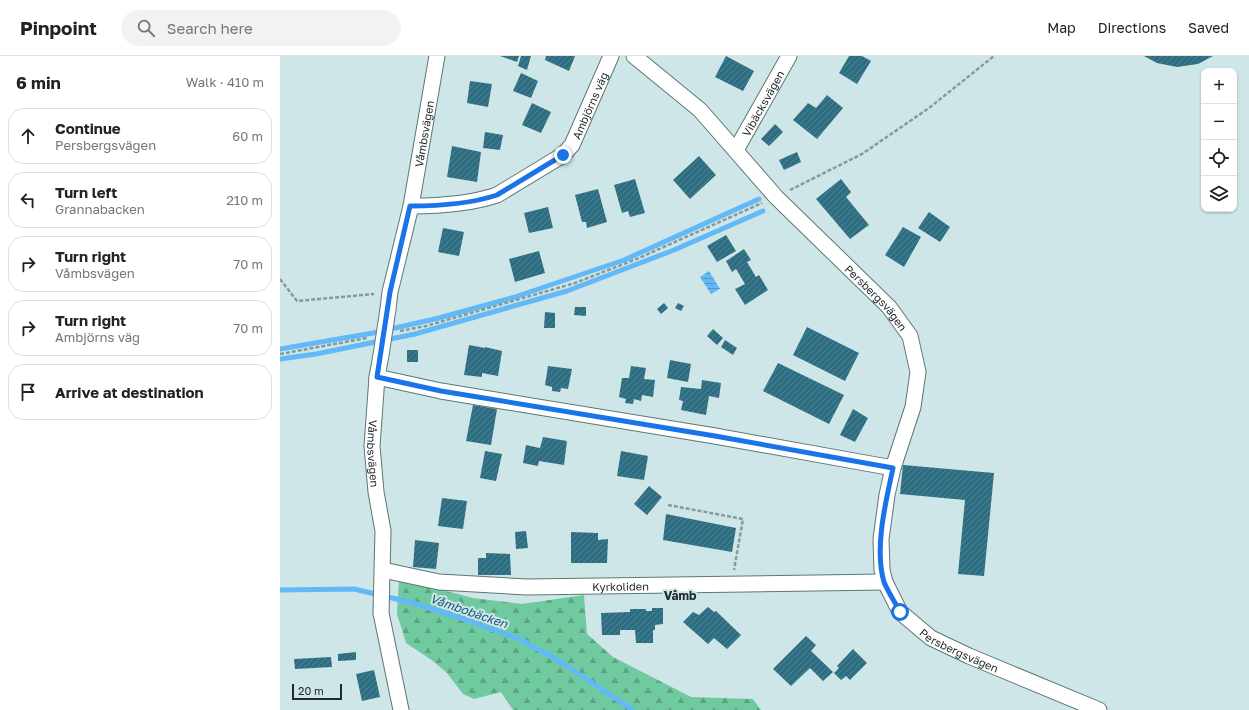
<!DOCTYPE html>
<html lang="en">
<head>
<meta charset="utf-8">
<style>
  body { margin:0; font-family:"Golos Text",sans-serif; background:#f2f2f2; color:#222 }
  .controls { position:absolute; right:12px; top:12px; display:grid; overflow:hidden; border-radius:8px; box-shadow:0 1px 3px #0004 }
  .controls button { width:36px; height:36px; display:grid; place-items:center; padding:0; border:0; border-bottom:1px solid #e0e0e0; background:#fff; color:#222; font:20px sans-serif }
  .scale { position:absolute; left:12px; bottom:10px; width:50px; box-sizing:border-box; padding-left:4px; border:2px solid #232c2d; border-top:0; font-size:11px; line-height:14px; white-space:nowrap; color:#232c2d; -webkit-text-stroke:3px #cee6e7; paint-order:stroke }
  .stop { position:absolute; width:12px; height:12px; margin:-9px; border:3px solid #1a73e8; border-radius:50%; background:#fff }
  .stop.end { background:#1a73e8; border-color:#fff; box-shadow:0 1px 4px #0008 }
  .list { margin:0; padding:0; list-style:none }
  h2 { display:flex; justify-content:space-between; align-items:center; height:52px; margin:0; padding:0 16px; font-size:17px }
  h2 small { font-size:13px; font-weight:400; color:#767676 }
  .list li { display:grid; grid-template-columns:26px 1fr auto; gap:12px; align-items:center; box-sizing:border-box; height:56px; margin:0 8px 8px; padding:0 8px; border:1px solid #e0e0e0; border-radius:16px }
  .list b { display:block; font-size:15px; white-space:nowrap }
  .list p { margin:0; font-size:13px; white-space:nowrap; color:#767676 }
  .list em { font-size:13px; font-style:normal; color:#767676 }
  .icon { flex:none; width:22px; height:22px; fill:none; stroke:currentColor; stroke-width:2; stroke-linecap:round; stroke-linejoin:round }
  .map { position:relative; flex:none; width:969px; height:654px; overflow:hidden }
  header { display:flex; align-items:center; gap:24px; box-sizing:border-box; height:56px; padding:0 20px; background:#fff; border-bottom:1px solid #e0e0e0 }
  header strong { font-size:19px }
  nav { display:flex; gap:22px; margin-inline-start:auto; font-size:14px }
  .search { width:280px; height:36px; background:#f2f2f2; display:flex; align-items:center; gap:10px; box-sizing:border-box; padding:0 14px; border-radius:22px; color:#767676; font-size:15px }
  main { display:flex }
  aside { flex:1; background:#fff }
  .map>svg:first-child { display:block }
  .forest { fill:url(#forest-firs) }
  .water { fill:url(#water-rules) }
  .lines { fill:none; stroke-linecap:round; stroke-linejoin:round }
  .stream { stroke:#63b9f7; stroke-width:5 }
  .building { fill:url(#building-hatch) }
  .street-casing { stroke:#5f7576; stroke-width:17 }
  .path { stroke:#87999a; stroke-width:2.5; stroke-dasharray:4 2; stroke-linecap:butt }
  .street { stroke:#fff; stroke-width:15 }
  .street-bridge-casing { stroke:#5f7576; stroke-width:17; stroke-linecap:butt }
  .street-bridge { stroke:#fff; stroke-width:15 }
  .route { stroke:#1a73e8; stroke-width:5 }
  .labels { text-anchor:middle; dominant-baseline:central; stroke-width:4; stroke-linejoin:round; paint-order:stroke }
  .street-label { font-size:11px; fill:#232c2d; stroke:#cee6e7 }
  .neighbourhood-label { font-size:12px; font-weight:bold; fill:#232c2d; stroke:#cee6e7 }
  .water-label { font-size:12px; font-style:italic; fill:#16577f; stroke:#cee6e7 }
</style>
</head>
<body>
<header>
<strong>Pinpoint</strong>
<div class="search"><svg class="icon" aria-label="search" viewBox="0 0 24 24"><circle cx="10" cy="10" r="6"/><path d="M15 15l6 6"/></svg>Search here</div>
<nav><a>Map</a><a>Directions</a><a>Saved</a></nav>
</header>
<main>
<aside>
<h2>6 min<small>Walk · 410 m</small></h2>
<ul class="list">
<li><svg class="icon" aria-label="ahead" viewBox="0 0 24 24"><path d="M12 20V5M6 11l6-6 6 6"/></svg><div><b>Continue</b><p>Persbergsvägen</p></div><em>60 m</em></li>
<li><svg class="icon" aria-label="left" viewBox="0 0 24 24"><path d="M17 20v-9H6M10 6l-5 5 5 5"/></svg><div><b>Turn left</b><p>Grannabacken</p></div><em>210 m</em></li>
<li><svg class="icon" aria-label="right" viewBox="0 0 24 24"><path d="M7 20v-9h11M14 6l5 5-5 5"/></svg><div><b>Turn right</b><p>Våmbsvägen</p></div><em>70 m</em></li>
<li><svg class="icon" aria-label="right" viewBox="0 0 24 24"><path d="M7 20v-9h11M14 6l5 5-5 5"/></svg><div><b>Turn right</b><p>Ambjörns väg</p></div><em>70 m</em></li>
<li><svg class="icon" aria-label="arrive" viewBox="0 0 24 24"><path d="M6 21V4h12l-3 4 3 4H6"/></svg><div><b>Arrive at destination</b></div></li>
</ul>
</aside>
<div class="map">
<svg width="969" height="654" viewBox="0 0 969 654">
  <defs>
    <pattern id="forest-firs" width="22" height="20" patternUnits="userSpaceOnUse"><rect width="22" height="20" fill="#70ca9f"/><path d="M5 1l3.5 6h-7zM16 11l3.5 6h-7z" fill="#5ca482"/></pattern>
    <pattern id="water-rules" width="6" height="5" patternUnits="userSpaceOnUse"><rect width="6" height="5" fill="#63b9f7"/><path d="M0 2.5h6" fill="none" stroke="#5197c8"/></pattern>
    <pattern id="building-hatch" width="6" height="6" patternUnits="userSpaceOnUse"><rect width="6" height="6" fill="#2d6e83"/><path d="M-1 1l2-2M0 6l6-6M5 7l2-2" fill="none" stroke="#518292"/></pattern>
  </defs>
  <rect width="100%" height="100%" fill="#cee6e7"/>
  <path class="forest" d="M119 523 193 542 242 548 304 539 307 578 333 601 411 641 473 643 481 654H233L221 636 194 643 183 638 167 617 153 605 126 587 117 558Z"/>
  <path class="water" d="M429 215 440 233 431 238 420 221Z"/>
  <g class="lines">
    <path class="stream" d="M0 293 93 277 159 262 235 241 344 204 479 143
      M0 303 36 298 135 278 287 235 394 194 483 155
      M0 534 74 533 133 547 184 563 239 583 281 606 353 654"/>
  </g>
  <path class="building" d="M220 0H239L237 6Z
    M241 0H251L247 14 238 10Z
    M266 0H295L289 15 265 4Z
    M446 0 474 15 463 35 435 21Z
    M569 0H582L591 5 577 28 559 17Z
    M864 0H933L918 8 897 11 877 7Z
    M241 17 258 25 251 42 233 35Z
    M190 25 212 28 208 51 187 47Z
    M547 39 563 52 537 83 513 64 528 47 536 52Z
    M252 47 271 56 261 77 242 69Z
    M495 68 503 76 489 90 481 83Z
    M205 76 223 79 220 94 203 92Z
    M172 90 201 96 197 126 167 121Z
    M517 96 521 106 504 114 499 104Z
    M419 100 436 119 410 143 393 124Z
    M355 123 365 157 350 161 348 155 342 157 334 129Z
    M561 123 571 136 566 141 589 169 570 183 536 143Z
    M318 133 327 166 307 172 306 166H302L295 139Z
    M268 151 273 172 249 177 244 157Z
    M649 156 670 171 660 186 638 172Z
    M623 171 641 181 624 211 605 199Z
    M163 172 184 176 179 200 158 196Z
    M446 179 456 195 437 206 427 190Z
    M464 193 471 204 467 206 476 221 479 219 488 234 465 249 455 233 465 228 456 213 452 216 446 205Z
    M259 195 265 217 235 226 229 203Z
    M384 247 388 252 381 258 377 253Z
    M398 247 404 250 401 255 395 252Z
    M295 251H306V260L294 259Z
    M265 256 275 257V272H264Z
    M527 271 579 297 565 325 513 299Z
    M433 273 443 282 437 289 427 280Z
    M445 284 457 292 453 299 441 291Z
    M189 289 205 292V291L222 295 218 320 202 317V321L184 319Z
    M127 294H138V306H127Z
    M390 304 411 308 408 326 387 322Z
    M498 307 564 339 549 368 483 335Z
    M268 310 292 313 288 333 281 332 280 336 272 335V331L265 329Z
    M351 310 366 312 364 323 375 324 373 341 362 339 361 345 354 343 353 348 345 347 346 343 339 341 342 322H349Z
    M422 324 441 327 439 342 429 340 426 359 401 354 403 345 399 344 401 331 421 333Z
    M193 349 217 353 211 389 186 385Z
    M573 353 588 362 575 386 560 379Z
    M263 381 287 385 284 409 259 405 258 410 243 407 246 389 260 392Z
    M205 395 222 398 216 425 200 422Z
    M341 395 368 400 364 424 337 420Z
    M623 409 714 417 704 520 678 518 685 444 620 438Z
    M369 430 382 441 367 459 354 448Z
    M162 442 187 445 183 473 158 470Z
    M386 458 456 472 452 496 383 484Z
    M246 475 248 492 236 493 235 476Z
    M291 476 318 477V484L328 483 327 507H291Z
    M135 484 159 487 156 513 133 511Z
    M206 497 230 498 231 519H198V502H206Z
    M428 551 434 556 436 555 461 579 447 593 434 582 428 588 403 566 413 556 419 559Z
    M372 552H383V568L375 569V574H373V587H356L355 574H340V579H322L321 557 350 556V553H366V555H372Z
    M526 580 536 589 531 595 553 616 543 625 530 612 511 630 493 613Z
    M573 593 587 607 570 624 566 620 561 624 554 617 559 612 557 610Z
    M76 596V604L58 605V598Z
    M51 601 52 611 15 613 14 603Z
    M94 614 100 641 82 645 76 618Z"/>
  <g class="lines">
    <defs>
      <g id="street">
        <path id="s1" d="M354 0 420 54 496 141 609 251 630 280 638 316 633 351 613 412 607 439 601 483 602 514 605 526 620 556 651 582 689 600 819 654"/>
        <path id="s2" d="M456 94 509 0"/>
        <path id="s3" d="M131 150C159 150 190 148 217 139L283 99 292 89 331 0"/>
        <path id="s4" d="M108 253 110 236 131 150 157 0"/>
        <path id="s5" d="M101 299 97 321 92 390 96 436 103 475 101 557 121 654"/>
        <path d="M97 321 161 335 435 380 613 412"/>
        <path id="s6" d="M103 514 159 526 247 531 605 526"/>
      </g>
    </defs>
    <use href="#street" class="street-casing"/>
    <path class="path" d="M510 134 582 98 649 52 714 0
      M0 223 17 245 94 238
      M120 275 146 270 295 227 359 202 482 147
      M0 298 87 282
      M388 449 463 463 454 514"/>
    <use href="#street" class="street"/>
    <defs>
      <path id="street-bridge" d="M101 299 108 253"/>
    </defs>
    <use href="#street-bridge" class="street-bridge-casing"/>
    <use href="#street-bridge" class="street-bridge"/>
  </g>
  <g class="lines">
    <path class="route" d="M283 99 217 139C190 148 159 150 130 150L110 236 97 321 161 335 435 380 613 412C606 445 594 492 604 526 608 536 615 546 620 556"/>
  </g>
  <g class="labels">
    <g class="street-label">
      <text stroke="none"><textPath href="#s2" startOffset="54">Vibäcksvägen</textPath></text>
      <text stroke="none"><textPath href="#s3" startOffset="221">Ambjörns väg</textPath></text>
      <text stroke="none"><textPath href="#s4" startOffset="179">Våmbsvägen</textPath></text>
      <text stroke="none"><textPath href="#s1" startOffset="343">Persbergsvägen</textPath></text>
      <text stroke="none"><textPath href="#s5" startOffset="99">Våmbsvägen</textPath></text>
      <text stroke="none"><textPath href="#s6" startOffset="239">Kyrkoliden</textPath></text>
      <text stroke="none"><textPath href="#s1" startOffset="751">Persbergsvägen</textPath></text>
    </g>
    <g class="neighbourhood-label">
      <text x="400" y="539">Våmb</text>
    </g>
    <g class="water-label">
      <text transform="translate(189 555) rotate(19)">Våmbobäcken</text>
    </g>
  </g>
</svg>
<div class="controls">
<button>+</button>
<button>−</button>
<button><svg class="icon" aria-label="locate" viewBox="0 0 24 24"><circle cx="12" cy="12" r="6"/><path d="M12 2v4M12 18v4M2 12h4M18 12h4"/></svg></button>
<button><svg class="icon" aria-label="layers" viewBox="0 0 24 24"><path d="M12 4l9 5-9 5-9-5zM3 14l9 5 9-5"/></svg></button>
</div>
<div class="scale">20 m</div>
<div class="stop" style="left:620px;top:556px"></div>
<div class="stop end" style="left:283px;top:99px"></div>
</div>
</main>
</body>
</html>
